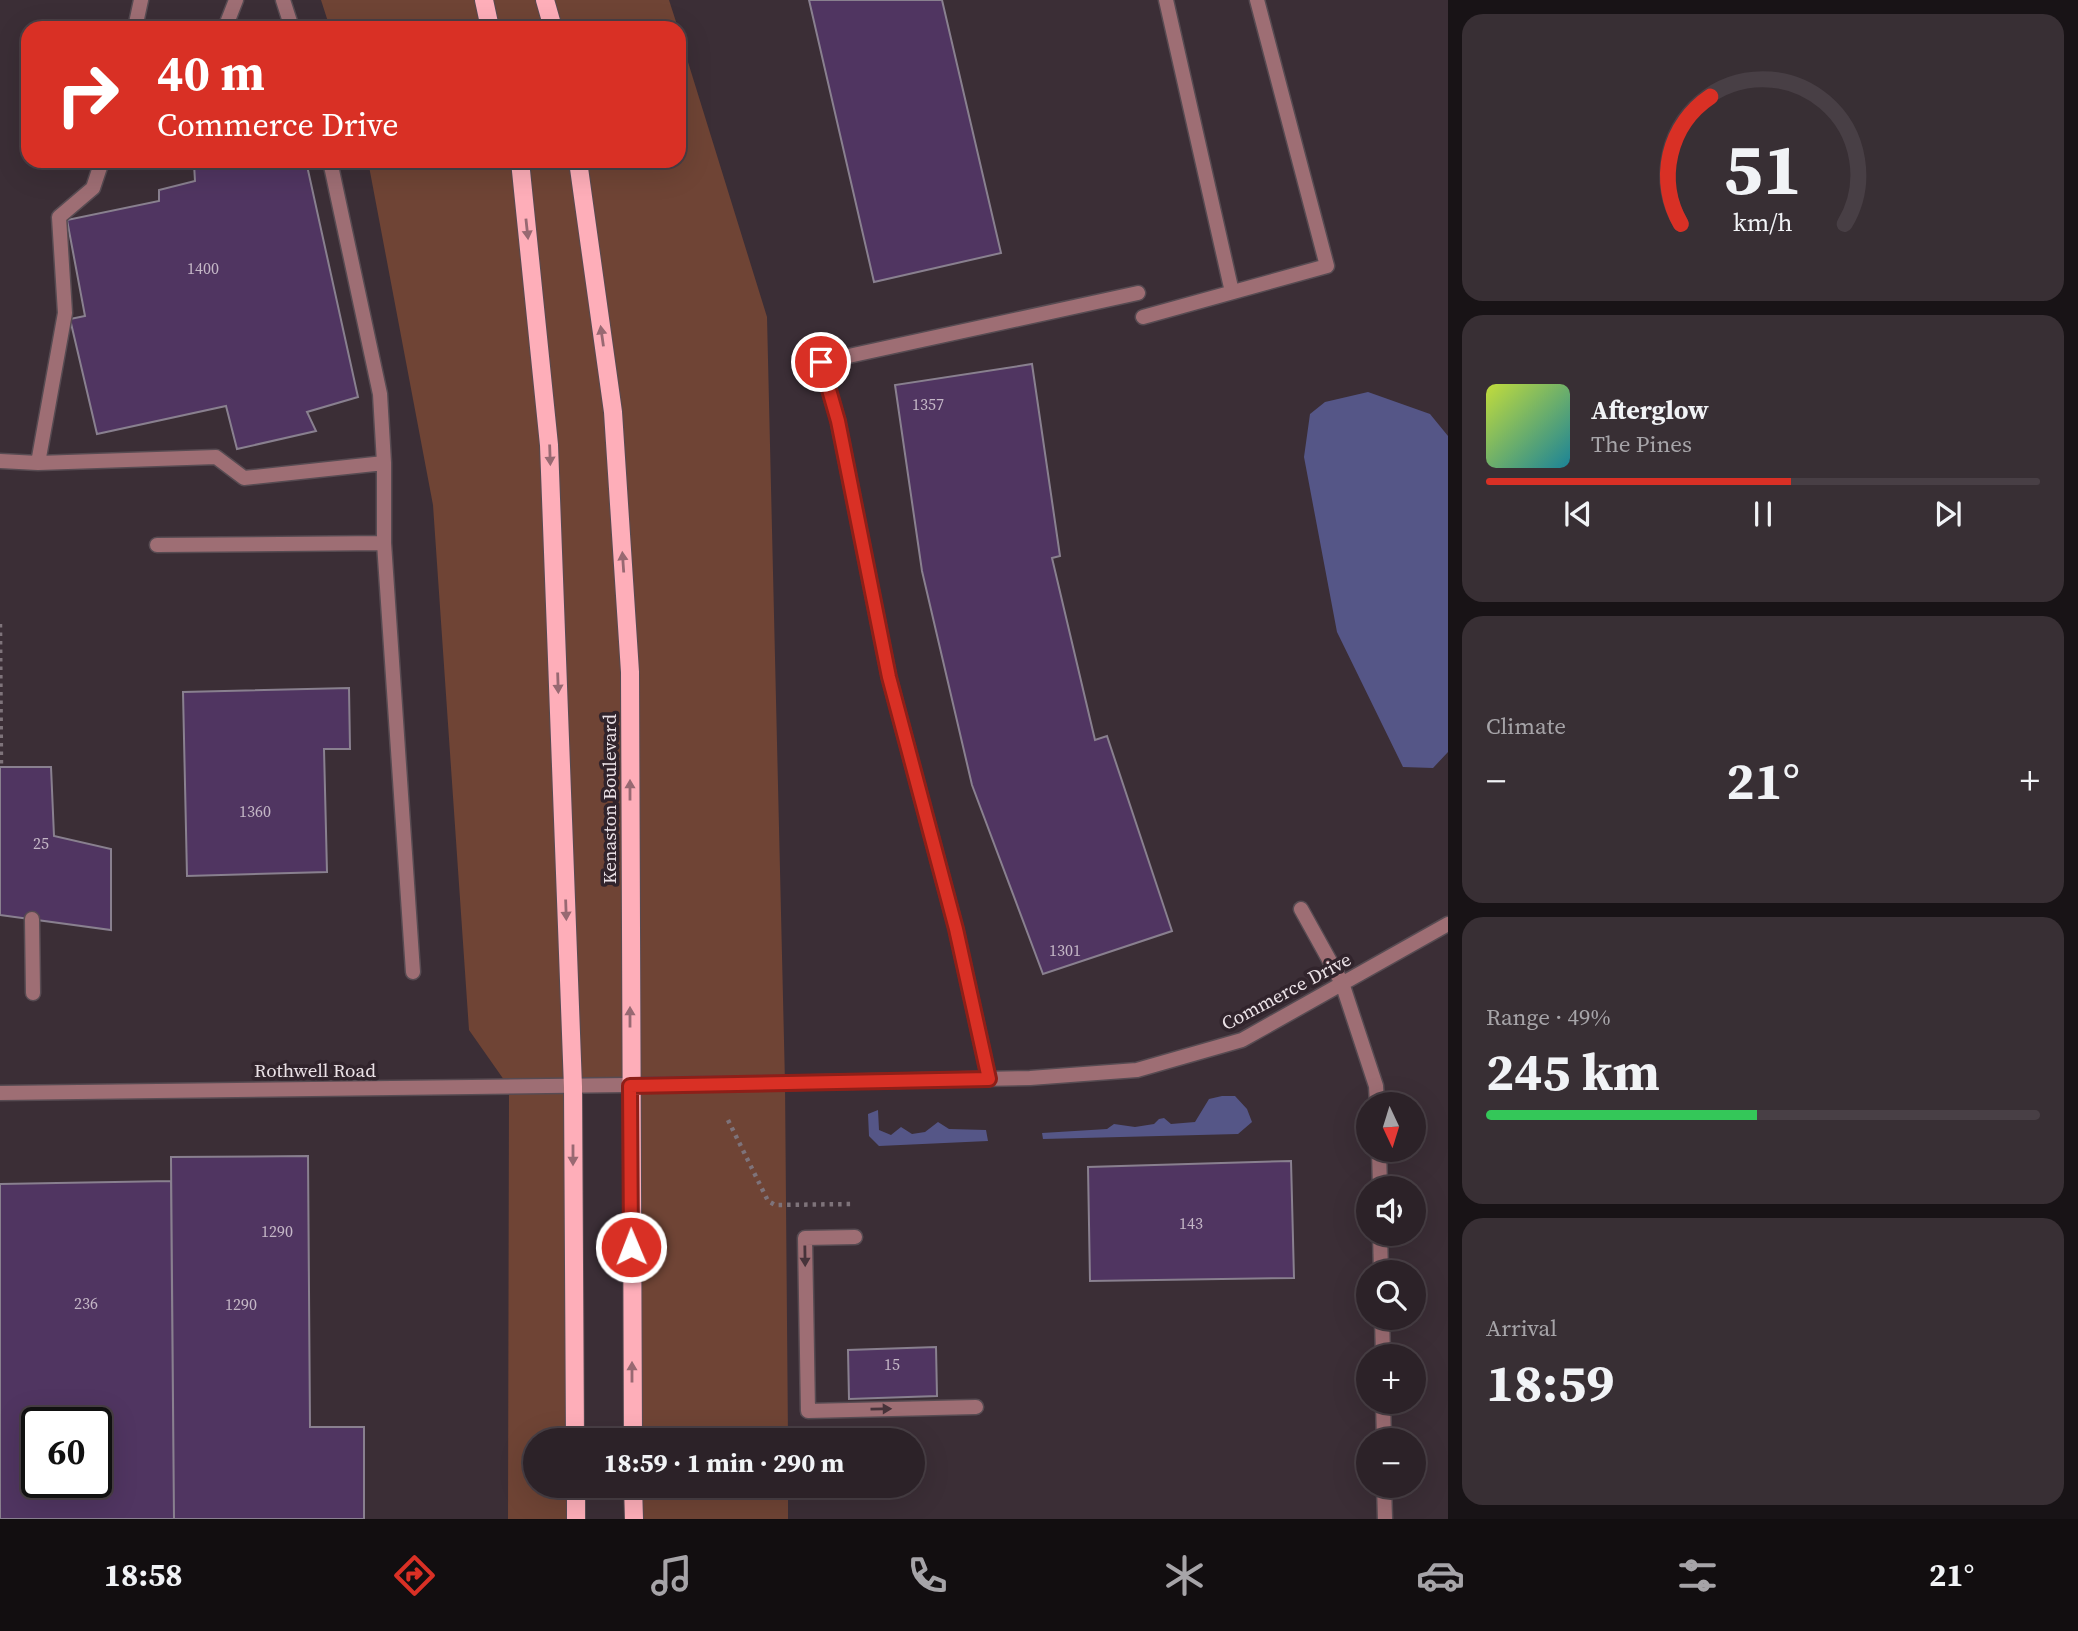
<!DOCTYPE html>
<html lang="en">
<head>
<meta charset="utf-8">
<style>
  body { margin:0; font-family:"Source Serif 4",serif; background:#382f34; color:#f1f3f6; height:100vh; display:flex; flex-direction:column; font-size:26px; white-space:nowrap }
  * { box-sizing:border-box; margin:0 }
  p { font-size:23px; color:#a6a4a8 }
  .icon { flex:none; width:38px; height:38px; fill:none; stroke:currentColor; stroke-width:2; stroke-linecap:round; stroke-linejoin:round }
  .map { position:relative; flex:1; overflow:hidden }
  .drawer { display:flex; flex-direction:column; gap:14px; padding:14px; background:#181316; width:630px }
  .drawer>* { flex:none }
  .banner { position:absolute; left:21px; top:21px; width:665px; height:147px; border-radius:21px; box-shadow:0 7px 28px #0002,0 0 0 2px #483f45; background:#d93025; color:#fff; overflow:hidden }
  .needle { width:46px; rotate:176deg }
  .buttons { position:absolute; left:1356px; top:1092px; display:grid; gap:14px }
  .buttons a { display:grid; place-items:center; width:70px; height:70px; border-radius:50%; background:#2c2228; box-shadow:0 7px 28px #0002,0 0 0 2px #483f45; font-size:35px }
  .speed { position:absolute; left:21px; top:1407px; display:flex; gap:14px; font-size:35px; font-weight:700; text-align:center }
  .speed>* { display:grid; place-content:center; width:91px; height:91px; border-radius:50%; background:#2c2228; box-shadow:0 7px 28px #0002,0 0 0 2px #483f45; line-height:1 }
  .speed .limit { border:4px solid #111; border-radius:10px; background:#fff; color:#111 }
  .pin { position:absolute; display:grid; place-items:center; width:60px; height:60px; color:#fff; margin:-30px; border:4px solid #fff; border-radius:50%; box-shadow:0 2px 7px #0007 }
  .me { position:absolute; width:77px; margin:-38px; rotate:359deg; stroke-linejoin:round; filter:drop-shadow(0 0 5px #0008) }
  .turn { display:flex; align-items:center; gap:24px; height:147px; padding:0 21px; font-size:32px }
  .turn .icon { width:91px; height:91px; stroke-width:2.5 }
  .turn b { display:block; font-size:49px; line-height:60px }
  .big { font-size:52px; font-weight:700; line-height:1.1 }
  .drawer .widget { flex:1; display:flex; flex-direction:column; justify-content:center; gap:10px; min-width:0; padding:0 24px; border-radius:21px; background:#382f34 }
  .drawer .dial { align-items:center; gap:0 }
  .dial svg { height:182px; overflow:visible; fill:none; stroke:#483f45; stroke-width:7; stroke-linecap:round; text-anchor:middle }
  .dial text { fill:#f1f3f6; stroke:none }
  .song { display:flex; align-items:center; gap:21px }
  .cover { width:84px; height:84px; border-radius:10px; background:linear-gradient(135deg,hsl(70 70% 55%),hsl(190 70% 35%)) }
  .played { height:7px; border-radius:4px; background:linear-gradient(90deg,#d93025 55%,#483f45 55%) }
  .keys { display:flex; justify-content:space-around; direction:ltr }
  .heat { display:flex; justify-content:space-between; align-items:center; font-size:38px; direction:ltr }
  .charge { height:10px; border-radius:5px; background:linear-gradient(90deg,#34c759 49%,#483f45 0) }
  .trip { position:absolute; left:523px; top:1428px; width:402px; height:70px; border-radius:35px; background:#2c2228; box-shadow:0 7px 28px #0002,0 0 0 2px #483f45; font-weight:700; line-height:70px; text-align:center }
  .tabs { display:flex; height:112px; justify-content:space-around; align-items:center; background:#120e10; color:#a6a4a8 }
  .tabs .icon { width:49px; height:49px }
  .tabs .selected { color:#d93025 }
  .tabs b { font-size:32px; color:#f1f3f6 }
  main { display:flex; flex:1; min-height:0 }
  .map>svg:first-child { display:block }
  .green { fill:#6f4435 }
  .water { fill:#555687 }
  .building { fill:#503561; stroke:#89808f; stroke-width:2; fill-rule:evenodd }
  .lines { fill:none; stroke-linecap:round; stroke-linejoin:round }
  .lane-casing { stroke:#574b52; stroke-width:17 }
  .street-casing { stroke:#574b52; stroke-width:17 }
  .primary-casing { stroke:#574b52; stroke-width:20 }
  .path { stroke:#7e737a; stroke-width:4.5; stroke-dasharray:3.5 5; stroke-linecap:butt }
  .lane { stroke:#9e6e74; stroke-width:14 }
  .street { stroke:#9e6e74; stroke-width:14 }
  .primary { stroke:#feaeb9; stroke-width:18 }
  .oneway { fill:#986972 }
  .oneway2 { fill:#47333a }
  .route-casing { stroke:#8d1f18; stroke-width:18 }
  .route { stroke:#d93025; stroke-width:12 }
  .labels { text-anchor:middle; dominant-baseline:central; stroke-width:7; stroke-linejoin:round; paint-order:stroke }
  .number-label { font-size:16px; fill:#c4b7c6 }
  .street-label { font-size:19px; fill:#ebe2e7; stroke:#31242c }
</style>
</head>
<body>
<main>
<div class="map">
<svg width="1448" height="1519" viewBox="0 0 1448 1519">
  <rect width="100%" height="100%" fill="#3b2e36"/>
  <!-- green -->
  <path class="green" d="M321,0h348l9,28h-348z
    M679,33l88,284 18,766 3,357h-155l-3,-354 -57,1 1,353h-38v46h38v33h-66l1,-432 -40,-57 -36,-525 -65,-344h311z
    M633,1486h155v33h-154z"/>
  <!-- water -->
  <path class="water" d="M1368,392l62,22 18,22v316l-15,16 -30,-1 -66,-135 -33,-175 6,-43 15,-12z
    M1222,1096h13l12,13 5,13 -14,12 -195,5 -1,-6 65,-4 7,-5 21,3 19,-3 5,-5 5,-1 7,6 24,-2 14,-23z
    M878,1110l1,20 12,5 10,-8 11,7 13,-2 13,-10 11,7 37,1 2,11 -109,5 -10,-10 -1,-22z"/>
  <!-- building -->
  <path class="building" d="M809,0h133l59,253 -127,29z
    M208,161h98l52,236 -51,15 9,19 -79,18 -11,-43 -129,28 -27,-115 15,-3 -18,-96 92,-19v-11l36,-9 -1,-17z
    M1032,364l28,192 -8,2 43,182 12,-4 65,195 -129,43 -71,-189 -50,-214 -27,-186z
    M349,688l1,61h-26l3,123 -140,4 -4,-184z
    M0,767h51l3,69 57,13v81l-111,-15z
    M308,1156l2,271h54v92h-190l-3,-362z
    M1291,1161l3,117 -204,3 -2,-114z
    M171,1181l3,338h-174v-335zM37,1423h59v59h-59z
    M936,1347l1,49 -88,3 -1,-49z"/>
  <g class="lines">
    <defs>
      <path id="lane" d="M283,0l9,28
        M1166,0l66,292
        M135,28l6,-28
        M225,28l11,-28
        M102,161l-9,27 -34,29 6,96 -27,150 178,-6 28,21 140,-15
        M330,161l50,233 4,69v80l29,429
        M1143,317l184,-51 -70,-266
        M817,348l21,73 51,256 67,252 33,150
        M821,362l317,-69
        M0,461l38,2
        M157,545l227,-2
        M1301,909l41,74
        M32,919l1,74
        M855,1237l-50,1 3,173 168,-4"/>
      <path id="street" d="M1342,983l34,103 1,18
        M0,1093l785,-10 245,-5 107,-8 105,-30 206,-116
        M1379,1150l1,38
        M1380,1234l1,38
        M1382,1318l1,38
        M1383,1402l1,38
        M1384,1486l1,33"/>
      <path id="primary" d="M484,0l6,28
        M545,0l8,28
        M520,161l29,284 24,642 2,353
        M578,161l35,251 17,260 3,768
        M576,1486v33
        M633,1486l1,33"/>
    </defs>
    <!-- lane casing -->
    <use href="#lane" class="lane-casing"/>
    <!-- street casing -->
    <use href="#street" class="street-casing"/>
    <!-- primary casing -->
    <use href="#primary" class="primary-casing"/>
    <!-- path -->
    <path class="path" d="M0,624l1,143
      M728,1120l40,81 7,4 78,-1"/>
    <!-- lane -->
    <use href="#lane" class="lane"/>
    <!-- street -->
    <use href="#street" class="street"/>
    <!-- primary -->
    <use href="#primary" class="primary"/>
  </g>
  <!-- one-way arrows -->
  <defs><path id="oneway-solid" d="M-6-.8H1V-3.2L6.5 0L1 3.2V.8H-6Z" transform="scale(1.75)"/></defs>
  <g class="oneway">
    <use href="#oneway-solid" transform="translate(527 229) rotate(84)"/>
    <use href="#oneway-solid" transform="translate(602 336) rotate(-98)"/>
    <use href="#oneway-solid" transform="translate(550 455) rotate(88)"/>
    <use href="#oneway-solid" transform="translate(623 562) rotate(-94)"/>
    <use href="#oneway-solid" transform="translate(558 683) rotate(88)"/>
    <use href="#oneway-solid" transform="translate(630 790) rotate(-90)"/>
    <use href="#oneway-solid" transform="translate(566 910) rotate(88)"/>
    <use href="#oneway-solid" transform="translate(630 1017) rotate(-90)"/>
    <use href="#oneway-solid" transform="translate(573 1155) rotate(90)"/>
    <use href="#oneway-solid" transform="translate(632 1372) rotate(-90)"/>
  </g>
  <g class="oneway2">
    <use href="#oneway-solid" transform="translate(805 1256) rotate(89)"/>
    <use href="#oneway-solid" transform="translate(881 1409) rotate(-1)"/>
  </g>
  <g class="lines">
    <defs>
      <path id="route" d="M631,1247l-1,-161 359,-7 -33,-150 -67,-252 -51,-256 -17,-59"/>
    </defs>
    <!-- route casing -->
    <use href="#route" class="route-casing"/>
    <!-- route -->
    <use href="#route" class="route"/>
  </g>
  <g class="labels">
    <!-- number labels -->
    <g class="number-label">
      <text x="203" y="268">1400</text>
      <text x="928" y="404">1357</text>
      <text x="255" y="811">1360</text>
      <text x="41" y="843">25</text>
      <text x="1065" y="950">1301</text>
      <text x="1191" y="1223">143</text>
      <text x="277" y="1231">1290</text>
      <text x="86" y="1303">236</text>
      <text x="241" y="1304">1290</text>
      <text x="892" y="1364">15</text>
    </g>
    <!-- street labels -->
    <g class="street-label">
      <text transform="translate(609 799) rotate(-90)">Kenaston Boulevard</text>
      <text transform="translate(1286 991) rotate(-28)">Commerce Drive</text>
      <text x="315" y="1070">Rothwell Road</text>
    </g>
  </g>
</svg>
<div class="buttons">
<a><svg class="needle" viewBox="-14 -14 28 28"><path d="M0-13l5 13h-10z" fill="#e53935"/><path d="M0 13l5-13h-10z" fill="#a6a4a8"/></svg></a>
<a><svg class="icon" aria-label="sound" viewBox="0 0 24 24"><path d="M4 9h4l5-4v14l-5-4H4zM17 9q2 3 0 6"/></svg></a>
<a><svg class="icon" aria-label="search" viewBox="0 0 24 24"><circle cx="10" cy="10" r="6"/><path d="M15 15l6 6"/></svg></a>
<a>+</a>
<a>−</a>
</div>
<div class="speed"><div class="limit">60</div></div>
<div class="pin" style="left:821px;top:362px;background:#d93025"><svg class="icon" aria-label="arrive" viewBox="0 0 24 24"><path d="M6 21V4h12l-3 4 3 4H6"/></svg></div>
<svg class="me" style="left:631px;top:1247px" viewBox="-20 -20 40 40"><circle r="17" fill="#d93025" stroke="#fff" stroke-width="3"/><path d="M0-11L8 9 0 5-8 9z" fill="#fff"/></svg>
<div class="trip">18:59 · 1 min · 290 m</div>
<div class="banner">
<div class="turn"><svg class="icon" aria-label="right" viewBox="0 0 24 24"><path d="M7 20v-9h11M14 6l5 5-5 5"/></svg><div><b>40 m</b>Commerce Drive</div></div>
</div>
</div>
<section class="drawer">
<div class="widget dial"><svg viewBox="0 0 100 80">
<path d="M14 69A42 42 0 1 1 86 69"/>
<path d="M14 69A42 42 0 0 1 27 13" stroke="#d93025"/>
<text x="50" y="56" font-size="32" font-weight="700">51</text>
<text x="50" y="72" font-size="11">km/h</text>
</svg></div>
<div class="widget">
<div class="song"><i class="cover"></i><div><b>Afterglow</b><p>The Pines</p></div></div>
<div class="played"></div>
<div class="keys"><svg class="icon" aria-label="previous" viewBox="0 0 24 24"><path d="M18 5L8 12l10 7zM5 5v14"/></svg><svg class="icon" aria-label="pause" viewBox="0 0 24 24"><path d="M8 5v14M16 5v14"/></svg><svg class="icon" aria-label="next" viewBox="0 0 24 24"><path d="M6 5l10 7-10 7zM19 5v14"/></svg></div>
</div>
<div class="widget"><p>Climate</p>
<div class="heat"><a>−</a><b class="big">21°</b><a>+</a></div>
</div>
<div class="widget"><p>Range · 49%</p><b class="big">245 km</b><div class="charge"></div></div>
<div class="widget"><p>Arrival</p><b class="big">18:59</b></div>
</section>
</main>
<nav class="tabs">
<b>18:58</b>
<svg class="icon selected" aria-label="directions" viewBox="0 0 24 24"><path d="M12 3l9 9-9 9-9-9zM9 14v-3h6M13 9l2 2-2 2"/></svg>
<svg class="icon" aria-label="music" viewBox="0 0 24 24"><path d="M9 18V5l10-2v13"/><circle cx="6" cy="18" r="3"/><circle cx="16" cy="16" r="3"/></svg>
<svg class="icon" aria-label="phone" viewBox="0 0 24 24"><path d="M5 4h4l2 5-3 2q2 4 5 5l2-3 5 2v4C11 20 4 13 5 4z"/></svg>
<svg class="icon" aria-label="climate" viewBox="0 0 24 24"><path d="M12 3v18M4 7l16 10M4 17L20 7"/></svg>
<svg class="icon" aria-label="car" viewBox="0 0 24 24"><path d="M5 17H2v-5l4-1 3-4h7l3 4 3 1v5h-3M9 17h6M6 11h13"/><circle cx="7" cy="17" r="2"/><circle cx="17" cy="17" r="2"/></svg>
<svg class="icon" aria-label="filters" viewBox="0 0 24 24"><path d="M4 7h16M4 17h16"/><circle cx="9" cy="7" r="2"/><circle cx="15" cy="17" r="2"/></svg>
<b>21°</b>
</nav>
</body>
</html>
